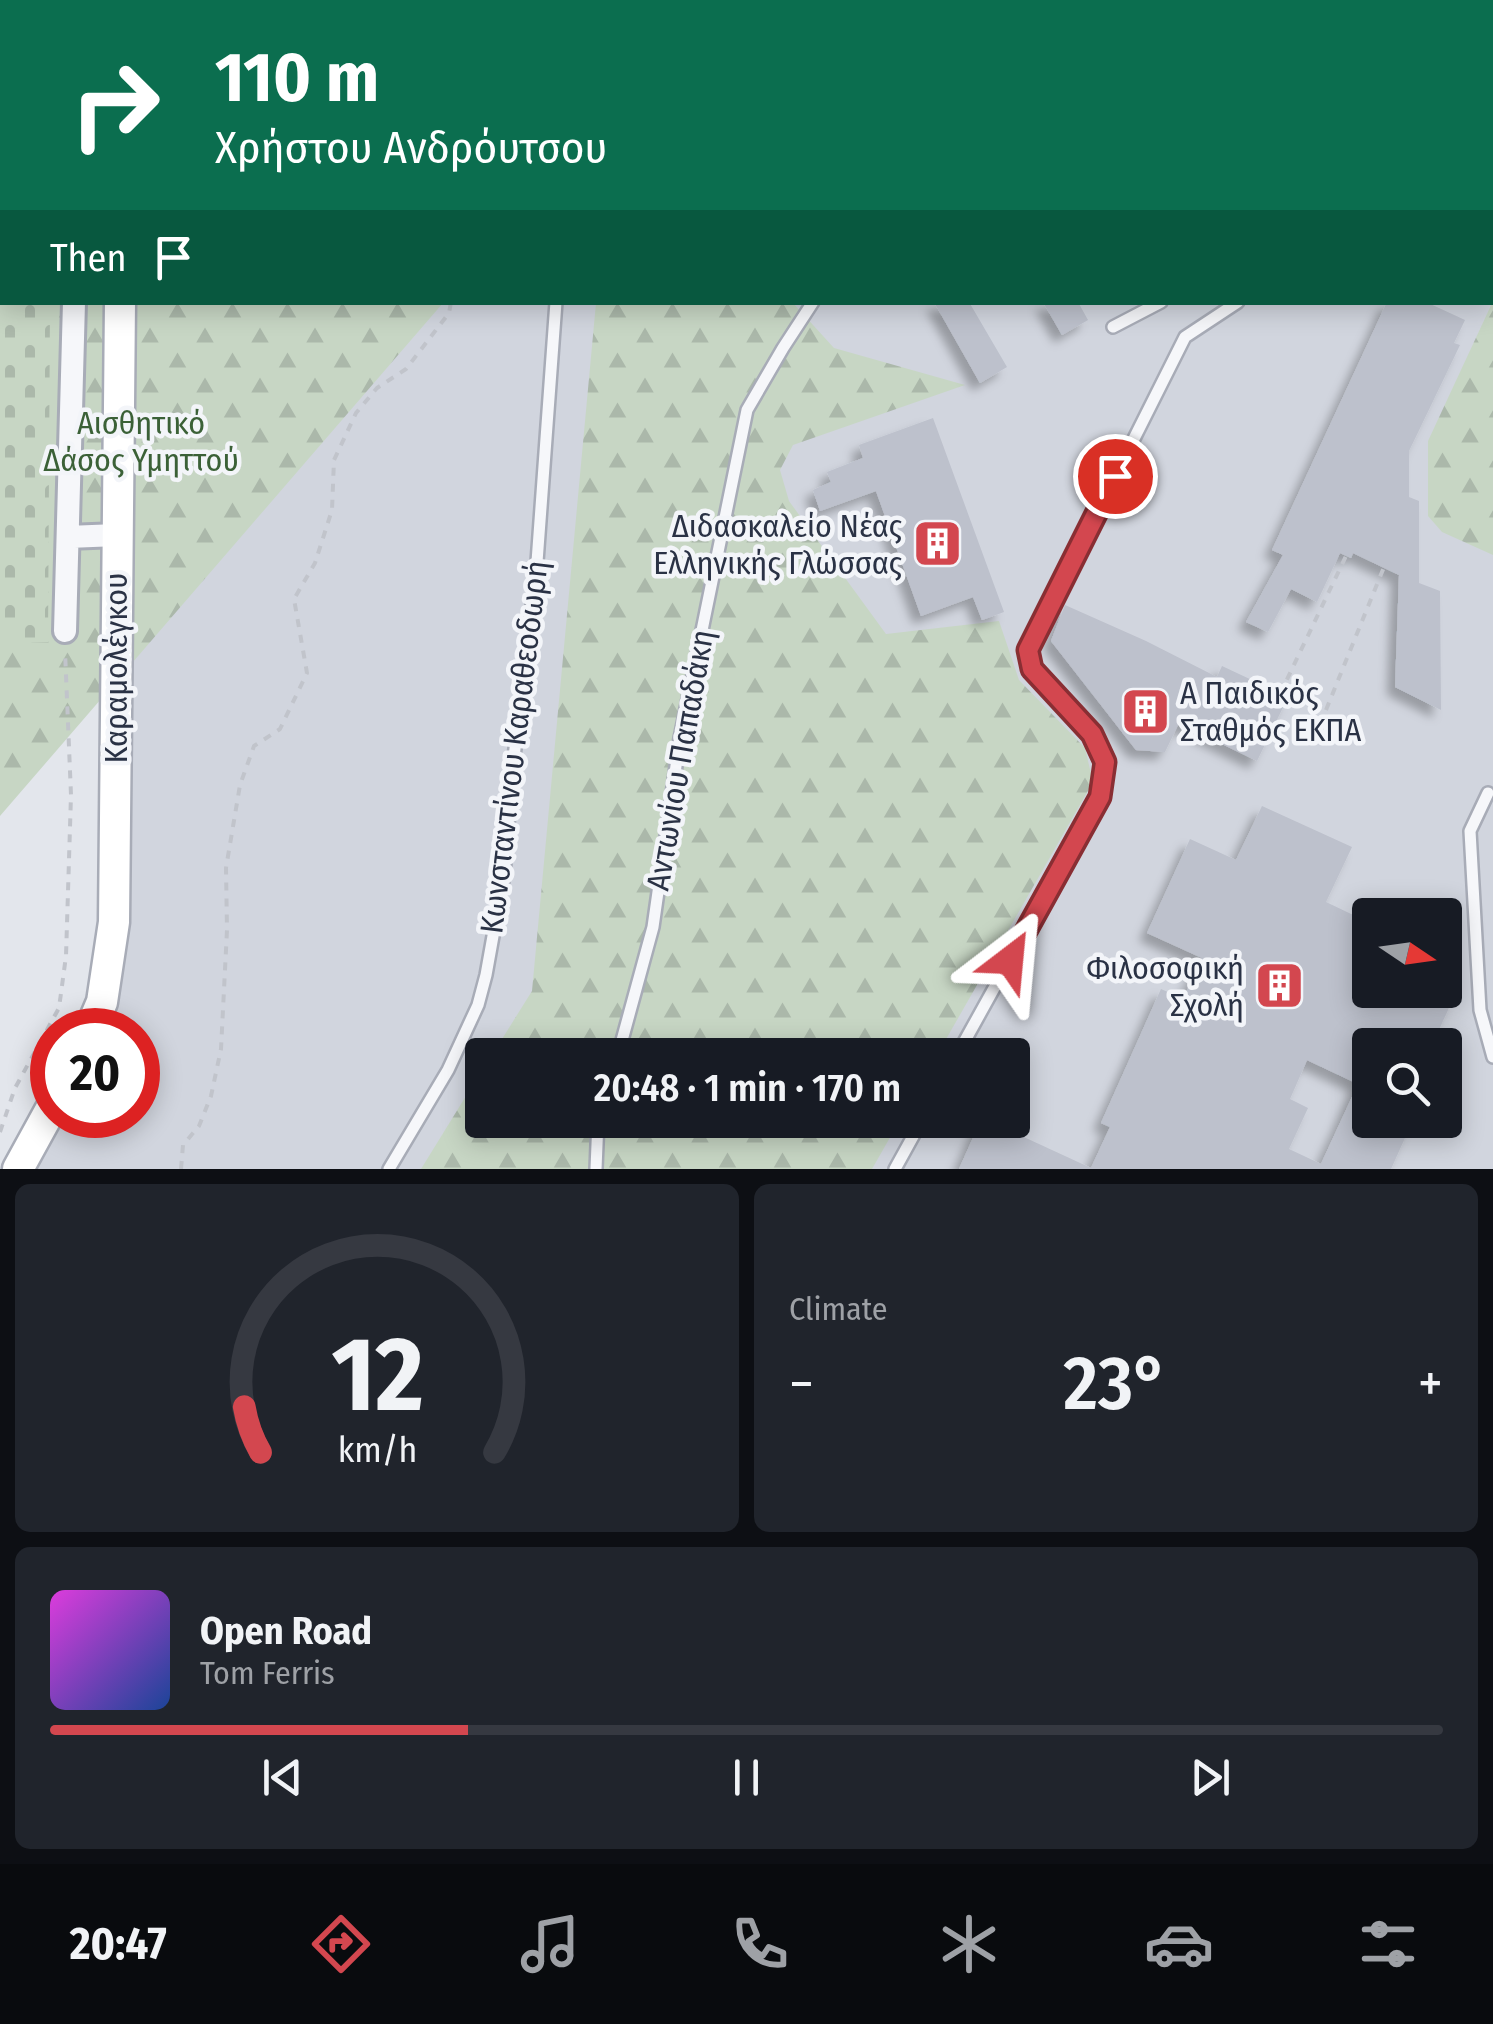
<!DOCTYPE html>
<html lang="en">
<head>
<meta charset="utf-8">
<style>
  body { margin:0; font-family:"Fira Sans Condensed",sans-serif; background:#20242c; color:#f1f3f6; height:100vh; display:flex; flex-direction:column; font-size:38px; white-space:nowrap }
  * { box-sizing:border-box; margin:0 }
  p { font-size:32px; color:#9ea1a6 }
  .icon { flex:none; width:55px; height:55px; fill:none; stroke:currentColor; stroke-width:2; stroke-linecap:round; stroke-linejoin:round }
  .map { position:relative; height:1169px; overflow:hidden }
  .details { display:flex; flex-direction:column; gap:15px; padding:15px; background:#0d0f14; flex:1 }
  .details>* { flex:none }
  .hud { position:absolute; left:0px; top:0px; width:1495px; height:305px; box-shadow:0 5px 25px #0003; background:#0b6e4f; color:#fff; overflow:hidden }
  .needle { width:65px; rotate:103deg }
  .controls { position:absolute; left:1352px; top:898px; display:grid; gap:20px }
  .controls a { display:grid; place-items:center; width:110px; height:110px; border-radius:10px; background:#171b24; box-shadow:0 5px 25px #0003; font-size:50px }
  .speed { position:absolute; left:30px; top:1008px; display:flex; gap:20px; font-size:50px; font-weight:700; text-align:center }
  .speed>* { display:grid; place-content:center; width:130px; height:130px; border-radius:50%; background:#171b24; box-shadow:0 5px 25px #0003; line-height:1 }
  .speed .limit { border:15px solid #d22; background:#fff; color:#111 }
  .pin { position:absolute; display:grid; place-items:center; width:85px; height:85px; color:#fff; margin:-42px; border:5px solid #fff; border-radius:50%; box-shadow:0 2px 10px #0007 }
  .me { position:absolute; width:110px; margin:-55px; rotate:29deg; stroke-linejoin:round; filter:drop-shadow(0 0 8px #0008) }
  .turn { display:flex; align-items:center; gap:35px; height:210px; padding:0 50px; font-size:45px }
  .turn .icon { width:130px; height:130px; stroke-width:2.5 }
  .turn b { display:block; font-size:70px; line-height:85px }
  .then { display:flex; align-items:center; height:95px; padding:0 50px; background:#0003; gap:20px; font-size:38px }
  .big { font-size:75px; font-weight:600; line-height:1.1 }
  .details .widget { flex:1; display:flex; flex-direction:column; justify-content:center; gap:15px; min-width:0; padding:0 35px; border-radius:15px; background:#20242c }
  .details .dial { align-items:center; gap:0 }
  .dial svg { height:260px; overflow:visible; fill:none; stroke:#363941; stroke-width:7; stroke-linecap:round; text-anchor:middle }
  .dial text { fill:#f1f3f6; stroke:none }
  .song { display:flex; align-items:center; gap:30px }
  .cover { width:120px; height:120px; border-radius:15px; background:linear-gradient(135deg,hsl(300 70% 55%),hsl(220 70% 35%)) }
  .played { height:10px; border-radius:5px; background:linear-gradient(90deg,#d3474f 30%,#363941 30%) }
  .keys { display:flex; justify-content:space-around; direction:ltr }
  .heat { display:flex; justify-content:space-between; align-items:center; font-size:55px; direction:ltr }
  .details .tiles { flex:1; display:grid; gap:15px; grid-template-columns:1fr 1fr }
  .widget:last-child { grid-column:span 2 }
  .trip { position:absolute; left:465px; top:1038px; width:565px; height:100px; border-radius:10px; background:#171b24; box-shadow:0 5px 25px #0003; font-weight:600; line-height:100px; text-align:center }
  .tab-bar { display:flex; height:160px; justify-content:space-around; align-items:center; background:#090b0e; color:#9ea1a6 }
  .tab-bar .icon { width:70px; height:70px }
  .tab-bar .active { color:#d3474f }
  .tab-bar b { font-size:45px; color:#f1f3f6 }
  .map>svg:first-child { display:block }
  .built { fill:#d1d5de; fill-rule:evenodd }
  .forest { fill:url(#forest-firs) }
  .cemetery { fill:url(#cemetery-stones) }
  .building { fill:#bdc1cc; fill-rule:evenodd; filter:url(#shadow) }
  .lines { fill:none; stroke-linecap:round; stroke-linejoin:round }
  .lane-casing { stroke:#a8acb7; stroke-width:16 }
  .street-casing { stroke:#a8acb7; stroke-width:28 }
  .secondary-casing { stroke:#a8acb7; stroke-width:35 }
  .path { stroke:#c1c4cb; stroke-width:4; stroke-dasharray:8 8; stroke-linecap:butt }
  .lane { stroke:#f6f7fa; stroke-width:11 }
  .street { stroke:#f6f7fa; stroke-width:22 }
  .secondary { stroke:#fff; stroke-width:30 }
  .route-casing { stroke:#892e33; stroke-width:25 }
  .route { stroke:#d3474f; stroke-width:18 }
  .labels { text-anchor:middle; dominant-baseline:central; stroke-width:9; stroke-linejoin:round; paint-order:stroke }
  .park-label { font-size:32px; fill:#3b6137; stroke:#f3f5f9 }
  .poi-label { font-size:32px; fill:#2a3245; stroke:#f3f5f9; text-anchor:end }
  .street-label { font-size:32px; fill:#2a3245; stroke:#f3f5f9 }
</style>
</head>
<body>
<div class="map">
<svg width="1493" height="1169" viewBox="0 0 1493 1169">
  <defs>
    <pattern id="forest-firs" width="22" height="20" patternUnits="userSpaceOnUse" patternTransform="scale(2.5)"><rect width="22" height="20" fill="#c7d6c4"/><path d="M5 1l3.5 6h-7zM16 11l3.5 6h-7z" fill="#abb8aa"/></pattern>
    <pattern id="cemetery-stones" width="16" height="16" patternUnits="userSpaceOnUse" patternTransform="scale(2.5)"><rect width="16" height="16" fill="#c7d6c4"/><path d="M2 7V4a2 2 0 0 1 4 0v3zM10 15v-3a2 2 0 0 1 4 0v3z" fill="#abb8aa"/></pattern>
    <filter id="shadow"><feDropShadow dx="-8" dy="8" stdDeviation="5" flood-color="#0004"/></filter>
  </defs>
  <rect width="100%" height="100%" fill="#e3e6ec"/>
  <!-- built -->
  <path class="built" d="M139,0h1354v1169h-1467l27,-54h85v-85h-41l40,-727 1355,-1v-300h-1353zM1370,915h75v75h-75zM1370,1045h75v75h-75zM482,1055h530v65h-530z"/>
  <!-- forest -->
  <path class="forest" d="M0,0h1008l-2,2h-1004v300l441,1 -443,513z
    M1493,301v254l-51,-23 -14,-16v-75z
    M596,303h197l41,45 131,37 -172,60 -13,25 9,31 97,133 113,-13 20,59 66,68 8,34 -156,273h-445l40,-64z
    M482,1070v50h418l-28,49h-451z"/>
  <!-- cemetery -->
  <path class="cemetery" d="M0,0h49v2h-47v300l48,1 -2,339 -48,2z"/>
  <!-- building -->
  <path class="building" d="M934,302h35l38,65 -27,16z
    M1043,302h35l10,18 -26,15z
    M1387,302h39l39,18 -11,23 6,2 -51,106v46l10,4v82l21,8 1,119 -46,-23 4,-112 -46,-22 -2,5 -11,-5 -23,49 -26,-13 -23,43 -22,-10 37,-67 -11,-5z
    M933,418l71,194 -22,8 -9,-23 -52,19 -45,-125 -56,20 -7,-21 18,-8 -4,-10 36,-14 -4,-13z
    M1065,605l81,36 71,36 5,-11 66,31 -31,64 -78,-38 -14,29 -29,-2 -85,-109z
    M1262,806l90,41 -26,55 44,21 -8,20 8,4v43h75l-2,5 10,4 -21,46h-62v75h43l-22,49h-432l22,-49h6l104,48 19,-41 -9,-4 60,-134 22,10 19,-41 -55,-25 43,-94 46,21zM1307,1060l51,24 -37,80 -32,-15 19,-41 -18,-9z"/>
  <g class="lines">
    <defs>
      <path id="lane" d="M588,2v-2
        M1038,2l2,-2
        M1492,126h1
        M1113,327l48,-25
        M1488,793l-18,38 10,179 13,47
        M618,1055l35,-128 27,-189 67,-328 36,-62 30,-46
        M957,1055l143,-258 5,-35 -13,-28 -59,-65 -5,-19 157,-313 53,-35
        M389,1169l59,-99 30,-65 8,-30 18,-100 8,-101 25,-212 19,-260
        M596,1169l2,-49
        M895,1169l27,-49"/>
      <path id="street" d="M73,2v-2
        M1492,44l1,-2
        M68,537l49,-2
        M65,631l9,-329"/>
      <path id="secondary" d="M109,0v2
        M90,1030l12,-28 12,-80 6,-620
        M18,1169l34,-62"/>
    </defs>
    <!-- lane casing -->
    <use href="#lane" class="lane-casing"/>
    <!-- street casing -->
    <use href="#street" class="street-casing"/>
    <!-- secondary casing -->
    <use href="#secondary" class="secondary-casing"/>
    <!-- path -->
    <path class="path" d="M370,0l1,2
      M542,0v2
      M442,2l7,-2
      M463,2l1,-2
      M1280,694l66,-138
      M1326,710l58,-143
      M0,1132l15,-44 44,-80 7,-52 5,-161 -6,-144
      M181,1169l2,-24 16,-19 12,-30 10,-47 6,-119 -1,-62 14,-83 14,-39 26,-17 27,-56 -13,-74 21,-36 17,-53 2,-50 22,-47 21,-25 29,-19 43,-56 2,-11"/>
    <!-- lane -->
    <use href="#lane" class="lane"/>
    <!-- street -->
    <use href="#street" class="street"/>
    <!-- secondary -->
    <use href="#secondary" class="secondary"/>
  </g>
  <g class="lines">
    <defs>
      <path id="route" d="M1010,960l90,-163 5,-35 -13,-28 -60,-65 -4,-19 87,-174"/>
    </defs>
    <!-- route casing -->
    <use href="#route" class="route-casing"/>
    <!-- route -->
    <use href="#route" class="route"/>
  </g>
  <!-- icons -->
  <defs>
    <symbol id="building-square" viewBox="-11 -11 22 22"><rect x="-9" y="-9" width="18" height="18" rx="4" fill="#d3474f" stroke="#f3f5f9"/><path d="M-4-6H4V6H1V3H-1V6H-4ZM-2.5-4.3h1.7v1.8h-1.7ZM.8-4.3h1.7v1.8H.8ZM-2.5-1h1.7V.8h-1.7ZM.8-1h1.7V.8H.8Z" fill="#fff"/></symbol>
  </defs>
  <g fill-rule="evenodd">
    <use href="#building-square" x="910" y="516" width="55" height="55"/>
    <use href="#building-square" x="1118" y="684" width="55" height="55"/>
    <use href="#building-square" x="1252" y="958" width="55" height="55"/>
  </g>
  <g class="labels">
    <!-- park labels -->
    <g class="park-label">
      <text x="141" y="423">Αισθητικό<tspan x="141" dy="37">Δάσος Υμηττού</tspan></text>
    </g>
    <!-- poi labels -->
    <g class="poi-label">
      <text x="902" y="526">Διδασκαλείο Νέας<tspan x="902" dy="37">Ελληνικής Γλώσσας</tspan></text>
      <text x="1180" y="693" text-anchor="start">Α Παιδικός<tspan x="1180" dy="37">Σταθμός ΕΚΠΑ</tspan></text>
      <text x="1244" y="968">Φιλοσοφική<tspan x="1244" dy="37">Σχολή</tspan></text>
    </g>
    <!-- street labels -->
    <g class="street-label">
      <text transform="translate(116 668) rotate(-90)">Καραμολέγκου</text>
      <text transform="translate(514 747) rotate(-83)">Κωνσταντίνου Καραθεοδωρή</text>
      <text transform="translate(680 760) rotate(-80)">Αντωνίου Παπαδάκη</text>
    </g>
  </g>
</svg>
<div class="controls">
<a><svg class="needle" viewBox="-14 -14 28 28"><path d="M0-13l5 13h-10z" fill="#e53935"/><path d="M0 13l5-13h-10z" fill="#9ea1a6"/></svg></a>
<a><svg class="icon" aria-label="search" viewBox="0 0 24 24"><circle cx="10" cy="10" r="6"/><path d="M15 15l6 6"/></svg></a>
</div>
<div class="speed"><div class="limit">20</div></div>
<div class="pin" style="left:1115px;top:476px;background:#d93025"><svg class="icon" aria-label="arrive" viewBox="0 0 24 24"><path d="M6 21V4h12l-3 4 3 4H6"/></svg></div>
<svg class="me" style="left:1010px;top:960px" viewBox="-20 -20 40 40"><path d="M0-17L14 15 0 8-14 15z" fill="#d3474f" stroke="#fff" stroke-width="4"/></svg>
<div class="trip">20:48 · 1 min · 170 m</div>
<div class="hud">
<div class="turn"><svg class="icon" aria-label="right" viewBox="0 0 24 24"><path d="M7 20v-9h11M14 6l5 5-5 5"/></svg><div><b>110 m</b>Χρήστου Ανδρόυτσου</div></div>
<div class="then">Then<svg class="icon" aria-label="arrive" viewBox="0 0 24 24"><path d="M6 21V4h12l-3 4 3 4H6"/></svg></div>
</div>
</div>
<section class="details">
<div class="tiles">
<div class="widget dial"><svg viewBox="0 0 100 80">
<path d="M14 69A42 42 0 1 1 86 69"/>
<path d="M14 69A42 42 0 0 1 9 55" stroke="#d3474f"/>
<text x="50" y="56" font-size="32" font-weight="700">12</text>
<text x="50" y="72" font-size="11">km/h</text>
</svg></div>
<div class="widget"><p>Climate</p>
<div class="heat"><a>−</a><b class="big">23°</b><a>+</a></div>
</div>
<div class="widget">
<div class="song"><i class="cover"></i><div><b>Open Road</b><p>Tom Ferris</p></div></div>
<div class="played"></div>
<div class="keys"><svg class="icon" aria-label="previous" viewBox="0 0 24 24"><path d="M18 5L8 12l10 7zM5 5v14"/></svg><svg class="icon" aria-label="pause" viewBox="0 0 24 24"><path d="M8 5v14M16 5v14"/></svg><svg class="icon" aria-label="next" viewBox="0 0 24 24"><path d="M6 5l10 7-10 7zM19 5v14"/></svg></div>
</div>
</div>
</section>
<nav class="tab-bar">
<b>20:47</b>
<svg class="icon active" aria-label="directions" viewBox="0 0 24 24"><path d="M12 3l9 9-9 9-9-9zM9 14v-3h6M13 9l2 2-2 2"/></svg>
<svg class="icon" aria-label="music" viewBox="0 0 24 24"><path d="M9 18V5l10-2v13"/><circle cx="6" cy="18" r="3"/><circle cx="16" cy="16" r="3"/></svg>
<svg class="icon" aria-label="phone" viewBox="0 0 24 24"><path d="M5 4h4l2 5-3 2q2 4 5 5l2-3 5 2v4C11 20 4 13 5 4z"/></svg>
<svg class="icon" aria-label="climate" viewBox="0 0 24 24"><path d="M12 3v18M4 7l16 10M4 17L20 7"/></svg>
<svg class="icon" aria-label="car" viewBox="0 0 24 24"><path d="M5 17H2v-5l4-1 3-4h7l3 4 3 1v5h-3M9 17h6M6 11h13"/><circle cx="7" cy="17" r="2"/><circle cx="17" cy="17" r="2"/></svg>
<svg class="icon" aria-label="filters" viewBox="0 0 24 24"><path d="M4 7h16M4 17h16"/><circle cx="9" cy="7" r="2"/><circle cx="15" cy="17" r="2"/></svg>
</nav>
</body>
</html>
